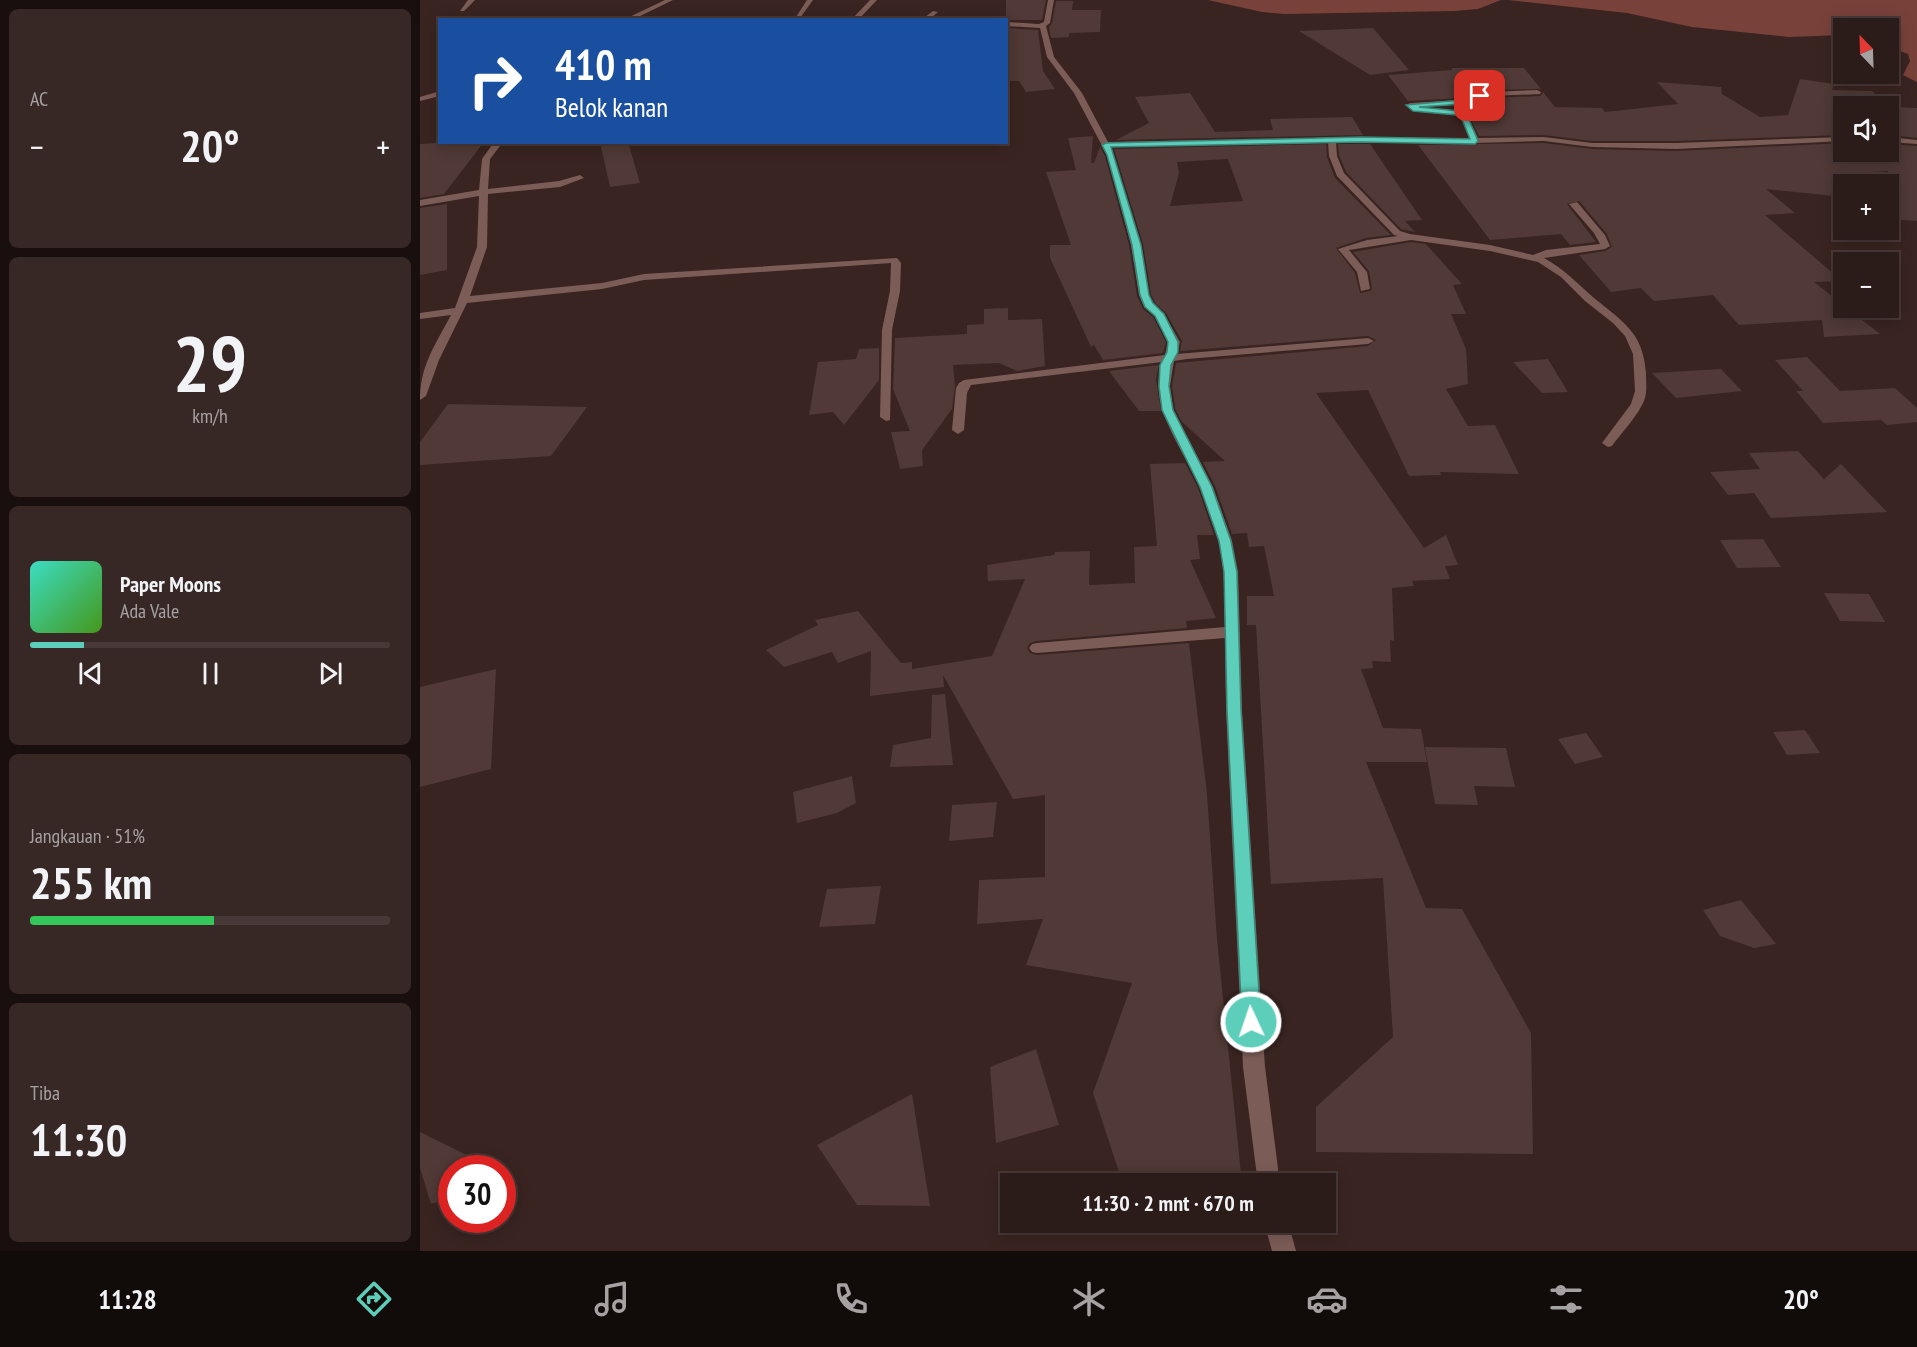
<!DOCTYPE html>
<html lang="id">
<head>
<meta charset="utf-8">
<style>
  body { margin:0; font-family:"PT Sans Narrow",sans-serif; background:#372826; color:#f1f3f6; height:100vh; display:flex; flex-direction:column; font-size:22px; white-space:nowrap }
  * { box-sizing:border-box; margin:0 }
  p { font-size:20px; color:#a6a1a2 }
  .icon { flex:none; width:33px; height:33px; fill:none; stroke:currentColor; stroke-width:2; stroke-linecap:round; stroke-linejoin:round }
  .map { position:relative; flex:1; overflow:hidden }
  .panel { display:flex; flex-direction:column; gap:9px; padding:9px; background:#180f0e; width:420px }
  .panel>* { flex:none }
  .top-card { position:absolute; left:18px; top:18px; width:570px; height:126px; border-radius:0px; box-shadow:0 3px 15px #0003,0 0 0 2px #473938; background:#1a4fa0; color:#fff; overflow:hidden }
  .needle { width:39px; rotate:337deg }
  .buttons { position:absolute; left:1413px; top:18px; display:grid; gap:12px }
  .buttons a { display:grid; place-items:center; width:66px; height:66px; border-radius:0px; background:#2b1b19; box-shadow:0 3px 15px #0003,0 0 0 2px #473938; font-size:30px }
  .speed { position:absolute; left:18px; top:1155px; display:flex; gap:12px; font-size:30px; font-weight:700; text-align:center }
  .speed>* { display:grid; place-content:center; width:78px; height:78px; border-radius:50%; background:#2b1b19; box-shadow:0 3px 15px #0003,0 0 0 2px #473938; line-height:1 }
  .speed .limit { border:9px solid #d22; background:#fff; color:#111 }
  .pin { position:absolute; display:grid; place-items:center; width:51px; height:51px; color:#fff; margin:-26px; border-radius:12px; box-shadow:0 3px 9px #0006 }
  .me { position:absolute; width:66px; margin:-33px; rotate:357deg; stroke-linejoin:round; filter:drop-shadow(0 0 4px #0008) }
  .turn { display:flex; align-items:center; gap:21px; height:126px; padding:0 18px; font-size:27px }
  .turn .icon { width:78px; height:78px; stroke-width:2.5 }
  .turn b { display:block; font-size:42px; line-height:51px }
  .big { font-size:45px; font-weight:700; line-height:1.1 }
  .panel .card { flex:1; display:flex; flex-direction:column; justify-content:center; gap:9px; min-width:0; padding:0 21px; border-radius:9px; background:#372826 }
  .panel .dial { align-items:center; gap:0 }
  .dial b { font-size:78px; line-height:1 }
  .song { display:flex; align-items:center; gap:18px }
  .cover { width:72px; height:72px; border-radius:9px; background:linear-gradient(135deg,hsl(170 70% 55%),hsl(100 70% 35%)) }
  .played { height:6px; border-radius:3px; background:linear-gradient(90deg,#5cceba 15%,#473938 15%) }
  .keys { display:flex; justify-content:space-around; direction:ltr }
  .heat { display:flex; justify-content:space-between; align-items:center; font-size:33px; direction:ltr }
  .charge { height:9px; border-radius:4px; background:linear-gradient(90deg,#34c759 51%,#473938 0) }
  .trip { position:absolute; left:580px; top:1173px; width:336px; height:60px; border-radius:0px; background:#2b1b19; box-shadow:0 3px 15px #0003,0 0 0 2px #473938; font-weight:700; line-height:60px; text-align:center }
  .tabs { display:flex; height:96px; justify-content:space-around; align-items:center; background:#110b0a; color:#a6a1a2 }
  .tabs .icon { width:42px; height:42px }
  .tabs .on { color:#5cceba }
  .tabs b { font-size:27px; color:#f1f3f6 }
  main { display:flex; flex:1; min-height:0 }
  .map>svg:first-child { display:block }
  .green { fill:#78423a }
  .building { fill:#503936; fill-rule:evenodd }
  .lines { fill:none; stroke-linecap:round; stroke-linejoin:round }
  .street { fill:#7c5c56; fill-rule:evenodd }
  .route { fill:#5cceba; stroke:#3c8679; stroke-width:1.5 }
</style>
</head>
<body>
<main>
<section class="panel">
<div class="card"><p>AC</p>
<div class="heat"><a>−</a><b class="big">20°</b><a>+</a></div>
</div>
<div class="card dial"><b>29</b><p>km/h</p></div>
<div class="card">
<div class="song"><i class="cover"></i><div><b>Paper Moons</b><p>Ada Vale</p></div></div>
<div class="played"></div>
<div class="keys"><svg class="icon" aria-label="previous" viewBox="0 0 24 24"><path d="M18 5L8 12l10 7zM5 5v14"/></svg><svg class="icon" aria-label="pause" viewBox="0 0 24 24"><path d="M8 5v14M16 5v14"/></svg><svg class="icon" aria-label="next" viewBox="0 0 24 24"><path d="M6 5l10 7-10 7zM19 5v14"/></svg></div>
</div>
<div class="card"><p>Jangkauan · 51%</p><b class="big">255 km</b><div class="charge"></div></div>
<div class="card"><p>Tiba</p><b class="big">11:30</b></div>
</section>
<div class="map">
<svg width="1497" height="1251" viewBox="0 0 1497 1251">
  <rect width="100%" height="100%" fill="#392421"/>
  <!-- green -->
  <path class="green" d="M788,0h293l-23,9 -23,2 -171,3 -22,-2z
    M1088,0h409v82l-14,-7 7,-14 -2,-7 -19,-7 -1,-19h-44l-1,7 -54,2 -97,-10 -65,-14z"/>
  <!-- building -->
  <path class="building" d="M586,0h40l-4,20h-36z
    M636,1h17l-1,9h29l-1,22 -31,1v4l-18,1 -2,-11 3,-4z
    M586,28l32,2 5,41 12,18 -29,3 -7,-11h-13z
    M953,28l36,42 -39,5 -71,-44z
    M1032,68h72l17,21 -52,1 -27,8 -54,3 -20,-26 64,-5z
    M1380,79l34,5 -2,6 40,1 15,15h-43v29l-168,6h-84l-48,-6 -65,1 -15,-30 26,-8 50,-2 3,-4 12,15 47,1 3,4 73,-8 -21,-22 64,5 1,7 38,23 28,-2z
    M770,93l25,39 58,-2 -3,-11 82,-2 11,18 -247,5 33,-17 -14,-26z
    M1468,107l29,1v30l-29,-3z
    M673,136l-2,27h3l6,-16 5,9 24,89 8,51 6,13 10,8 13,25 -3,11 -60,7 -9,-15 -3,2 -41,-89v-13h21l-25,-73 30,-2 -8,-32z
    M32,142h32l-40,52 -24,4v-54z
    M180,142h28l12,41 -30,4z
    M1124,143l48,6 84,2 168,-8v9h44v-8l29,2v75l-29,-2v-48l-44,3v23l-78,-8 29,24 -30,2 77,66 -28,1 66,52 -56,3 -2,-17 -83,5 -26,-30 -59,6 -13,-13 -30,4 -32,-37 26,-4 7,-4 -5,-13 -28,-33 -12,3 29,38 -26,3 -9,-11 -71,6 -72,-95z
    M906,144l1,13 8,21 56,57 -25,3 -30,10 19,25 5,20 10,-2 2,-2 -3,-18 -16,-19 58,-10 15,2 36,40 -9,1 13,29h-15l15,35 2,35 -22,5 22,37 27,-1 24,49 -79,-2 1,3 -32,1 -41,-86 -52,3 108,155 22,-13 12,30 -13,1 5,13 -38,2 2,5 -22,2 2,53 -4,-1 1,22 -19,-1 1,7 -12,1 22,59 38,1 6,33h-61l60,146 36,1 69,124 2,121 -217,-2v-45l77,-70 -10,-159 -112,6 -15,-259h-9v-29h27l-10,-50 -15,1 -2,-14 -15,1 -17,-48 -12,-24 22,-1 -43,-39 -7,-14 -3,-22 4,-23 192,-17 8,-6 -8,-4 -188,15 2,-10 -16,-28 -11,-10 -4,-9 -8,-50 -29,-95zM808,159l15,42 -73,5 9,-33 -2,-11z
    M918,144h32l52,76 -17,1 10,11 -14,-3 -55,-57 -7,-17z
    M27,204v66l-27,5v-67z
    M588,308v12l34,-1 3,47 -28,5 -18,-8 -46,2 2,21 -3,23 -30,41 1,16 -23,3 -9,-37 19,-1 -17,-42 2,-51 72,-4v-9l17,-1v-15z
    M459,348v32l-35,45 -11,-13 -24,3 9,-53 38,-3 3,-10z
    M1387,357l33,34 55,-3 22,20v14l-30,3 -6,-5 -58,3 -27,-32h7l-28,-31z
    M1128,359l20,33 -26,1 -29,-31z
    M739,365l-3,14 5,32h-22l-30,-40z
    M1301,369l21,22 -66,7 -24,-25z
    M28,404l139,3 -36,49 -131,9v-23z
    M1378,451l26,28 17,-15 46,48 -116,6 -17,-25 -26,2 -18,-23 50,-3 -11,-16z
    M765,463l13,25 16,47h-17l3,24 -10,1 26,58 -30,3 1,7 -150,13 -7,2 -3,5 3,5 7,2 152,-12 18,151 10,145 25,245h-119l-30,-91 39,-110 -106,-18 17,-46 -66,5 2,-44 66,-3v-82l-32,4 -70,-124 1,12 -74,9 1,-45 -33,12 -6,-11 -48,15 -18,-17 52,-25 -3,-5 43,-9 43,52 11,-1v7l80,-13 33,-77 -37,2 -1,-16 67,-10 1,-3 35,-1 -1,34 46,-2 -1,-36 23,-1 -7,-82z
    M1343,539l18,28 -44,1 -17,-28z
    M1404,593l45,1 16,28 -45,-1z
    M76,669l-5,100 -71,18v-100z
    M525,694l8,71 -63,2 3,-22 38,-7 1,-43z
    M1385,730l15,23 -33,2 -14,-23z
    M1166,733l17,24 -28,7 -17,-25z
    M1005,747l81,1 9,39 -41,-1 4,19 -43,-1z
    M432,776l4,27 -19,10 -40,10 -4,-31z
    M577,802l-4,35 -44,4 3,-36z
    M461,886l-6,38 -56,3 8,-38z
    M1321,900l35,44 -22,4 -34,-12 -17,-26z
    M616,1049l23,76 -63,18 -6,-76z
    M492,1094l18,112 -73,-1 -40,-60z
    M0,1132l73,36h-41v29l-21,7 -11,-36z
    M716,1222h54l-50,13z"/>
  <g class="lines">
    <!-- street -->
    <path class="street" d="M48,0h7l-11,11h-4z
      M245,0h8l-41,20h-9z
      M387,0h6l-13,18 2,2h-8z
      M450,0h7l-19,20h-7z
      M628,0h6l-4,23 -4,3 8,31 28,36 26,49 253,-5 109,1 -9,-21 -4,-2 -37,-3 -14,-7 4,-2 52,-3 27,-8 48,-2 4,2 -1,2 -50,2 -27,8 -43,3 42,4 6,5 10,22 66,-1 48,6h84l168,-6v4l-168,8 -84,-2 -48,-6 -69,2 -139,-1 1,14 7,17 56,58 10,3 80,11 43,10 13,-5 54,-6 -6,-11 -25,-29 8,-2 28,33 5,11 -5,3 -61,9c20,11 33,25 50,40 29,24 49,34 52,75 0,11 2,22 -4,32 -7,14 -20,27 -30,41l-4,1 -6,-4 29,-39 4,-13 -2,-37 -8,-18 -12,-13 -28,-22 -24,-24 -23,-15 -48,-11 -79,-11 -62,10 18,22 3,17 -9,2 -4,-19 -19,-23 29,-9 31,-4 -4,-1 -57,-59 -8,-20 -1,-14 -217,5 30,98 8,50 4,9 11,10 16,28 -3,12 191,-16 6,3 -6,3 -181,15 -13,2 -4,25 3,23 40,78 19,54 6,31 4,138 23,357 15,117h-22l-15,-117 -17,-357 -1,-72 -188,15 -5,-1 -3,-4 3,-4 5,-1 188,-16c-1,-29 1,-59 -7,-87 -5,-18 -12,-36 -18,-53 -17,-39 -53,-80 -38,-125l-191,23 -4,8 -3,37 -6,4 -6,-4 4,-42 3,-5 5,-3 201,-25 3,-13 -13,-26 -11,-9 -5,-12 -8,-50 -24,-90 -33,-62 -27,-36 -7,-29 -34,-2v-4l33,2 5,-2z
      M513,11l5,1 -9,8h-8z
      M20,91v5l-20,5v-4z
      M1468,137l29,3v4l-29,-2z
      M74,142h9l-13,17 -2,30 71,-8 21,-6 4,3 -24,9 -72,7 -1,53 -17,49 132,-13 42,-9 253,-16 4,5 -1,28 -8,39 -2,90 -4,1 -6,-4 2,-87 8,-39 1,-28 -247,17 -42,9 -135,14 -28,57 -13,36 -6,4c0,-35 16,-56 31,-85l-31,4v-6l35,-5 22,-61 2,-51 -59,10v-6l59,-10 3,-31z
      M844,1222h24l8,29h-24z"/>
  </g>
  <!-- route -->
  <path class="route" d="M1060,94l3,3 -20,7 -44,3 40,4 8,4 11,26 -3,3 -114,-2 -250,5 30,98 8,50 4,8 11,11 14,28v10l-7,13 -2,21 4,24 39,77 19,54 6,31 4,138 20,312 -3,6 -7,3 -6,-3 -3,-6 -15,-312 -3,-138 -5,-31 -19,-54 -38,-77 -3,-24 1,-21 7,-13 1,-10 -13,-26 -10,-9 -5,-12 -8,-50 -25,-90 -5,-10 4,-2 255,-6 109,2 -9,-22 -4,-2 -44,-4 -7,-6 56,-5z"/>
</svg>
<div class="buttons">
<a><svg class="needle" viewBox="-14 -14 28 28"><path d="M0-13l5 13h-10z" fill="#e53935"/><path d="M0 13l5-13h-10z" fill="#a6a1a2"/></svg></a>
<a><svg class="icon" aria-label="sound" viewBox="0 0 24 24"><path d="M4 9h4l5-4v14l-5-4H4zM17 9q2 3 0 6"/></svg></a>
<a>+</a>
<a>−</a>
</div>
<div class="speed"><div class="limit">30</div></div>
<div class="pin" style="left:1060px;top:96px;background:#d93025"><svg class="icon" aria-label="arrive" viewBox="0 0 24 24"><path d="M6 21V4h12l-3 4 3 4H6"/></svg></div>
<svg class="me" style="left:831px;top:1022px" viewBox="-20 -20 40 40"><circle r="17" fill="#5cceba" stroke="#fff" stroke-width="3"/><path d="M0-11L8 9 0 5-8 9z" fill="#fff"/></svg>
<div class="trip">11:30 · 2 mnt · 670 m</div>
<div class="top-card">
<div class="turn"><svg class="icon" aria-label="right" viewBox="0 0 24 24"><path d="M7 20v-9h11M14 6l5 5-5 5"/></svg><div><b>410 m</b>Belok kanan</div></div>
</div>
</div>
</main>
<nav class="tabs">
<b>11:28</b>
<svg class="icon on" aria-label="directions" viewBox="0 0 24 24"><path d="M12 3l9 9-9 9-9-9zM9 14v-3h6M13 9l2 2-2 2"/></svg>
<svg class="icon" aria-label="music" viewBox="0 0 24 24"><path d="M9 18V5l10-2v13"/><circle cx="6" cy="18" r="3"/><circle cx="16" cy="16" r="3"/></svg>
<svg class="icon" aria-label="phone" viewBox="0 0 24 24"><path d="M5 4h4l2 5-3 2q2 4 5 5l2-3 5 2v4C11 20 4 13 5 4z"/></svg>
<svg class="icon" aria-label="climate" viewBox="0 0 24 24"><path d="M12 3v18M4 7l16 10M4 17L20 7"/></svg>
<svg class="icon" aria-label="car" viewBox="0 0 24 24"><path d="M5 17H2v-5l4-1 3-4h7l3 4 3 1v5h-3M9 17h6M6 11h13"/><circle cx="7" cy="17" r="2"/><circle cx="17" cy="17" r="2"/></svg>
<svg class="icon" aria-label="filters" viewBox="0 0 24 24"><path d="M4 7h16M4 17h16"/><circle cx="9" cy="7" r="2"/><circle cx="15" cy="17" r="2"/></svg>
<b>20°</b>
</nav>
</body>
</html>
